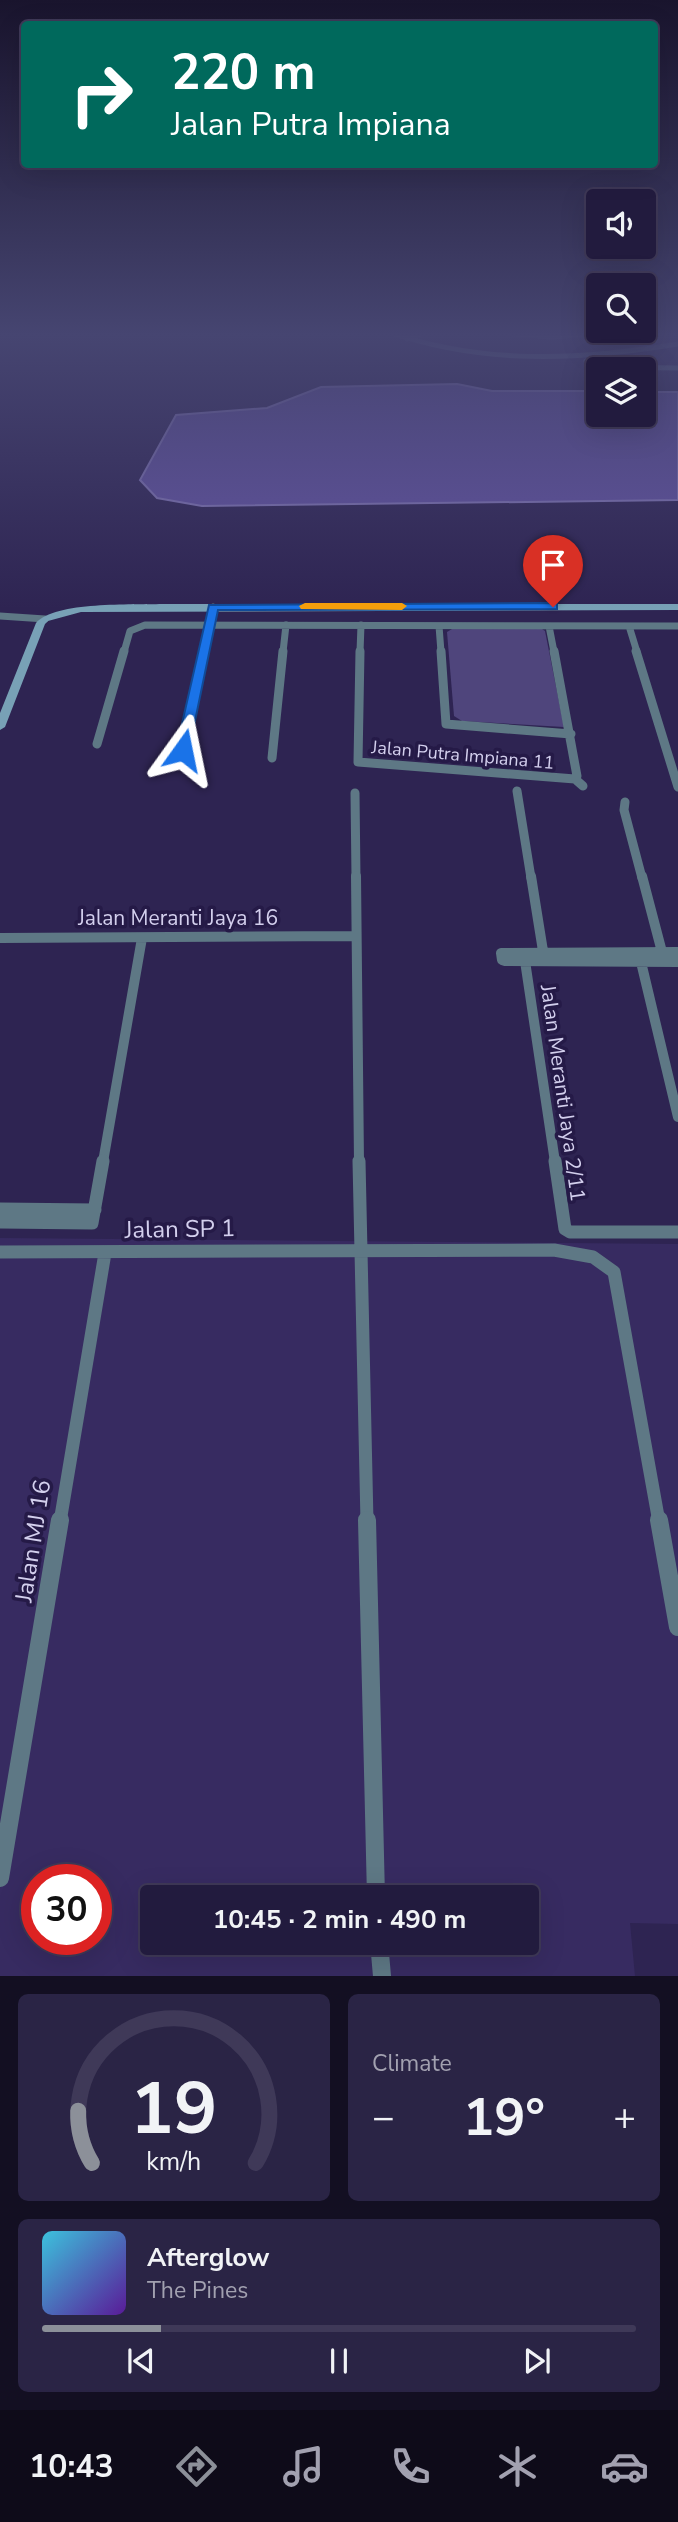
<!DOCTYPE html>
<html lang="en">
<head>
<meta charset="utf-8">
<style>
  body { margin:0; font-family:"Nunito Sans",sans-serif; background:#2a2445; color:#f1f3f6; height:100vh; display:flex; flex-direction:column; font-size:26px; white-space:nowrap }
  * { box-sizing:border-box; margin:0 }
  p { font-size:23px; color:#a2a1b0 }
  .icon { flex:none; width:38px; height:38px; fill:none; stroke:currentColor; stroke-width:2; stroke-linecap:round; stroke-linejoin:round }
  .map { position:relative; height:1976px; overflow:hidden }
  .drawer { display:flex; flex-direction:column; gap:18px; padding:18px; background:#130f22; flex:1 }
  .drawer>* { flex:none }
  .hud { position:absolute; left:21px; top:21px; width:637px; height:147px; border-radius:7px; box-shadow:0 7px 28px #0002,0 0 0 2px #3f3958; background:#00695c; color:#fff; overflow:hidden }
  .controls { position:absolute; left:586px; top:189px; display:grid; gap:14px }
  .controls a { display:grid; place-items:center; width:70px; height:70px; border-radius:7px; background:#221b3e; box-shadow:0 7px 28px #0002,0 0 0 2px #3f3958; font-size:35px }
  .speed { position:absolute; left:21px; top:1864px; display:flex; gap:14px; font-size:35px; font-weight:700; text-align:center }
  .speed>* { display:grid; place-content:center; width:91px; height:91px; border-radius:50%; background:#221b3e; box-shadow:0 7px 28px #0002,0 0 0 2px #3f3958; line-height:1 }
  .speed .limit { border:10px solid #d22; background:#fff; color:#111 }
  .pin { position:absolute; display:grid; place-items:center; width:60px; height:60px; color:#fff; margin:-72px -30px; border-radius:50% 50% 50% 0; rotate:-45deg; box-shadow:0 0 7px #0007 }
  .pin .icon { rotate:45deg }
  .me { position:absolute; width:77px; margin:-38px; rotate:12deg; stroke-linejoin:round; filter:drop-shadow(0 0 5px #0008) }
  .turn { display:flex; align-items:center; gap:24px; height:147px; padding:0 35px; font-size:32px }
  .turn .icon { width:91px; height:91px; stroke-width:2.5 }
  .turn b { display:block; font-size:49px; line-height:60px }
  .big { font-size:52px; font-weight:700; line-height:1.1 }
  .drawer .widget { flex:1; display:flex; flex-direction:column; justify-content:center; gap:10px; min-width:0; padding:0 24px; border-radius:10px; background:#2a2445 }
  .drawer .dial { align-items:center; gap:0 }
  .dial svg { height:182px; overflow:visible; fill:none; stroke:#3f3958; stroke-width:7; stroke-linecap:round; text-anchor:middle }
  .dial text { fill:#f1f3f6; stroke:none }
  .song { display:flex; align-items:center; gap:21px }
  .cover { width:84px; height:84px; border-radius:10px; background:linear-gradient(135deg,hsl(190 70% 55%),hsl(270 70% 35%)) }
  .played { height:7px; border-radius:4px; background:linear-gradient(90deg,#8c9099 20%,#3f3958 20%) }
  .keys { display:flex; justify-content:space-around; direction:ltr }
  .heat { display:flex; justify-content:space-between; align-items:center; font-size:38px; direction:ltr }
  .drawer .tiles { flex:1; display:grid; gap:18px; grid-template-columns:1fr 1fr }
  .widget:last-child { grid-column:span 2 }
  .trip { position:absolute; left:140px; top:1885px; width:399px; height:70px; border-radius:7px; background:#221b3e; box-shadow:0 7px 28px #0002,0 0 0 2px #3f3958; font-weight:700; line-height:70px; text-align:center }
  .tab-bar { display:flex; height:112px; justify-content:space-around; align-items:center; background:#0e0b19; color:#a2a1b0 }
  .tab-bar .icon { width:49px; height:49px }
  .tab-bar .on { color:#8c9099 }
  .tab-bar b { font-size:32px; color:#f1f3f6 }
  .map>svg:first-child { display:block }
  .built { fill:#372b61; fill-rule:evenodd }
  .green { fill:#4f457c }
  .water { fill:#6454a3; stroke:#8579b9; stroke-width:2 }
  .lines { fill:none; stroke-linecap:round; stroke-linejoin:round }
  .street-far5 { stroke:#5e7885; stroke-width:5 }
  .street-far4 { stroke:#5e7885; stroke-width:7 }
  .street-far3 { stroke:#5e7885; stroke-width:9 }
  .street-far2 { stroke:#5e7885; stroke-width:10 }
  .street-far1 { stroke:#5e7885; stroke-width:13 }
  .street { stroke:#5e7885; stroke-width:18 }
  .secondary { fill:#78a1b6; fill-rule:evenodd }
  .route { fill:#1a73e8; stroke:#114b97; stroke-width:2 }
  .slow { fill:#f59e0b }
  .labels { text-anchor:middle; dominant-baseline:central; stroke-width:7; stroke-linejoin:round; paint-order:stroke }
  .far-street-label { font-size:18px; fill:#d3cfed; stroke:#251a47 }
  .street-label { font-size:21px; fill:#d3cfed; stroke:#251a47 }
  .near-street-label { font-size:24px; fill:#d3cfed; stroke:#251a47 }
</style>
</head>
<body>
<div class="map">
<svg width="678" height="1976" viewBox="0 0 678 1976">
  <rect width="100%" height="100%" fill="#2e2452"/>
  <!-- built -->
  <path class="built" d="M0,1238l678,6v680l-48,-1 5,53h-635zM37,1880h59v59h-59zM152,1897h375v45h-375z"/>
  <!-- green -->
  <path class="green" d="M539,627l6,4 19,96 -102,-6 -8,-5 -7,-84 5,-3z"/>
  <!-- water -->
  <path class="water" d="M457,384l35,7h106v24h46v-23h34v108l-476,6 -45,-8 -17,-18 36,-65 91,-7 54,-21z"/>
  <g class="lines">
    <!-- street-far5 -->
    <path class="street-far5" d="M389,332c94,33 192,28 289,12
      M487,332l65,5 60,-5
      M672,332l6,1
      M407,339l20,-7
      M586,361l4,5 6,1 82,1"/>
    <!-- street-far4 -->
    <path class="street-far4" d="M0,616l45,3
      M439,626l2,26
      M549,626l5,26
      M629,626l8,26
      M124,652l6,-21 15,-6 533,1
      M203,652l10,-45
      M283,652l3,-27
      M360,652l1,-27"/>
    <!-- street-far3 -->
    <path class="street-far3" d="M360,651l-2,111 217,17
      M441,651l5,73 125,10
      M554,651l23,125 -2,3 8,7
      M636,651l42,136
      M97,744l27,-93
      M183,750l21,-99
      M272,758l11,-107
      M517,791l14,87
      M355,793l1,85
      M625,802l-1,8 18,68"/>
    <!-- street-far2 -->
    <path class="street-far2" d="M356,876l3,286
      M531,876l12,75
      M642,876l20,76
      M0,938l355,-2
      M678,952l-177,1 1,7 3,1 173,1
      M525,961l30,201
      M641,962l37,155
      M103,1162l39,-224"/>
    <!-- street-far1 -->
    <path class="street-far1" d="M359,1161l8,361
      M555,1161l10,68 5,3h108
      M0,1209l95,1
      M0,1222l92,1 11,-62
      M0,1252l554,-2 39,7 21,15 45,250
      M60,1522l45,-269"/>
    <!-- street -->
    <path class="street" d="M367,1520l9,377
      M659,1520l19,107
      M0,1878l60,-358
      M379,1942l3,34"/>
    <!-- secondary -->
    <path class="secondary" d="M162,604h516v6l-597,2 -33,9 -3,3 -40,103 -5,3v-17l36,-90c19,-22 97,-18 126,-19z"/>
  </g>
  <!-- sky -->
  <linearGradient id="sky" x2="0" y2="1"><stop stop-color="#19142d"/><stop offset="0.55" stop-color="#464571"/><stop offset="1" stop-color="#464571" stop-opacity="0"/></linearGradient>
  <rect width="678" height="609" fill="url(#sky)"/>
  <!-- route -->
  <path class="route" d="M553,603l4,1v5l-339,1 -29,140 -6,4 -7,-4 33,-145z"/>
  <!-- slow -->
  <path class="slow" d="M305,603h97l5,3 -5,4 -101,-1 -2,-3z"/>
  <g class="labels">
    <!-- far-street labels -->
    <g class="far-street-label">
      <text transform="translate(463 755) rotate(5)">Jalan Putra Impiana 11</text>
    </g>
    <!-- street labels -->
    <g class="street-label">
      <text x="178" y="918">Jalan Meranti Jaya 16</text>
      <text transform="translate(563 1093) rotate(82)">Jalan Meranti Jaya 2/11</text>
    </g>
    <!-- near-street labels -->
    <g class="near-street-label">
      <text transform="translate(180 1229) rotate(-1)">Jalan SP 1</text>
      <text transform="translate(33 1541) rotate(-81)">Jalan MJ 16</text>
    </g>
  </g>
</svg>
<div class="controls">
<a><svg class="icon" aria-label="sound" viewBox="0 0 24 24"><path d="M4 9h4l5-4v14l-5-4H4zM17 9q2 3 0 6"/></svg></a>
<a><svg class="icon" aria-label="search" viewBox="0 0 24 24"><circle cx="10" cy="10" r="6"/><path d="M15 15l6 6"/></svg></a>
<a><svg class="icon" aria-label="layers" viewBox="0 0 24 24"><path d="M12 4l9 5-9 5-9-5zM3 14l9 5 9-5"/></svg></a>
</div>
<div class="speed"><div class="limit">30</div></div>
<div class="pin" style="left:553px;top:607px;background:#d93025"><svg class="icon" aria-label="arrive" viewBox="0 0 24 24"><path d="M6 21V4h12l-3 4 3 4H6"/></svg></div>
<svg class="me" style="left:183px;top:750px" viewBox="-20 -20 40 40"><path d="M0-17L14 15 0 8-14 15z" fill="#1a73e8" stroke="#fff" stroke-width="4"/></svg>
<div class="trip">10:45 · 2 min · 490 m</div>
<div class="hud">
<div class="turn"><svg class="icon" aria-label="right" viewBox="0 0 24 24"><path d="M7 20v-9h11M14 6l5 5-5 5"/></svg><div><b>220 m</b>Jalan Putra Impiana</div></div>
</div>
</div>
<section class="drawer">
<div class="tiles">
<div class="widget dial"><svg viewBox="0 0 100 80">
<path d="M14 69A42 42 0 1 1 86 69"/>
<path d="M14 69A42 42 0 0 1 8 46" stroke="#8c9099"/>
<text x="50" y="56" font-size="32" font-weight="700">19</text>
<text x="50" y="72" font-size="11">km/h</text>
</svg></div>
<div class="widget"><p>Climate</p>
<div class="heat"><a>−</a><b class="big">19°</b><a>+</a></div>
</div>
<div class="widget">
<div class="song"><i class="cover"></i><div><b>Afterglow</b><p>The Pines</p></div></div>
<div class="played"></div>
<div class="keys"><svg class="icon" aria-label="previous" viewBox="0 0 24 24"><path d="M18 5L8 12l10 7zM5 5v14"/></svg><svg class="icon" aria-label="pause" viewBox="0 0 24 24"><path d="M8 5v14M16 5v14"/></svg><svg class="icon" aria-label="next" viewBox="0 0 24 24"><path d="M6 5l10 7-10 7zM19 5v14"/></svg></div>
</div>
</div>
</section>
<nav class="tab-bar">
<b>10:43</b>
<svg class="icon on" aria-label="directions" viewBox="0 0 24 24"><path d="M12 3l9 9-9 9-9-9zM9 14v-3h6M13 9l2 2-2 2"/></svg>
<svg class="icon" aria-label="music" viewBox="0 0 24 24"><path d="M9 18V5l10-2v13"/><circle cx="6" cy="18" r="3"/><circle cx="16" cy="16" r="3"/></svg>
<svg class="icon" aria-label="phone" viewBox="0 0 24 24"><path d="M5 4h4l2 5-3 2q2 4 5 5l2-3 5 2v4C11 20 4 13 5 4z"/></svg>
<svg class="icon" aria-label="climate" viewBox="0 0 24 24"><path d="M12 3v18M4 7l16 10M4 17L20 7"/></svg>
<svg class="icon" aria-label="car" viewBox="0 0 24 24"><path d="M5 17H2v-5l4-1 3-4h7l3 4 3 1v5h-3M9 17h6M6 11h13"/><circle cx="7" cy="17" r="2"/><circle cx="17" cy="17" r="2"/></svg>
</nav>
</body>
</html>
